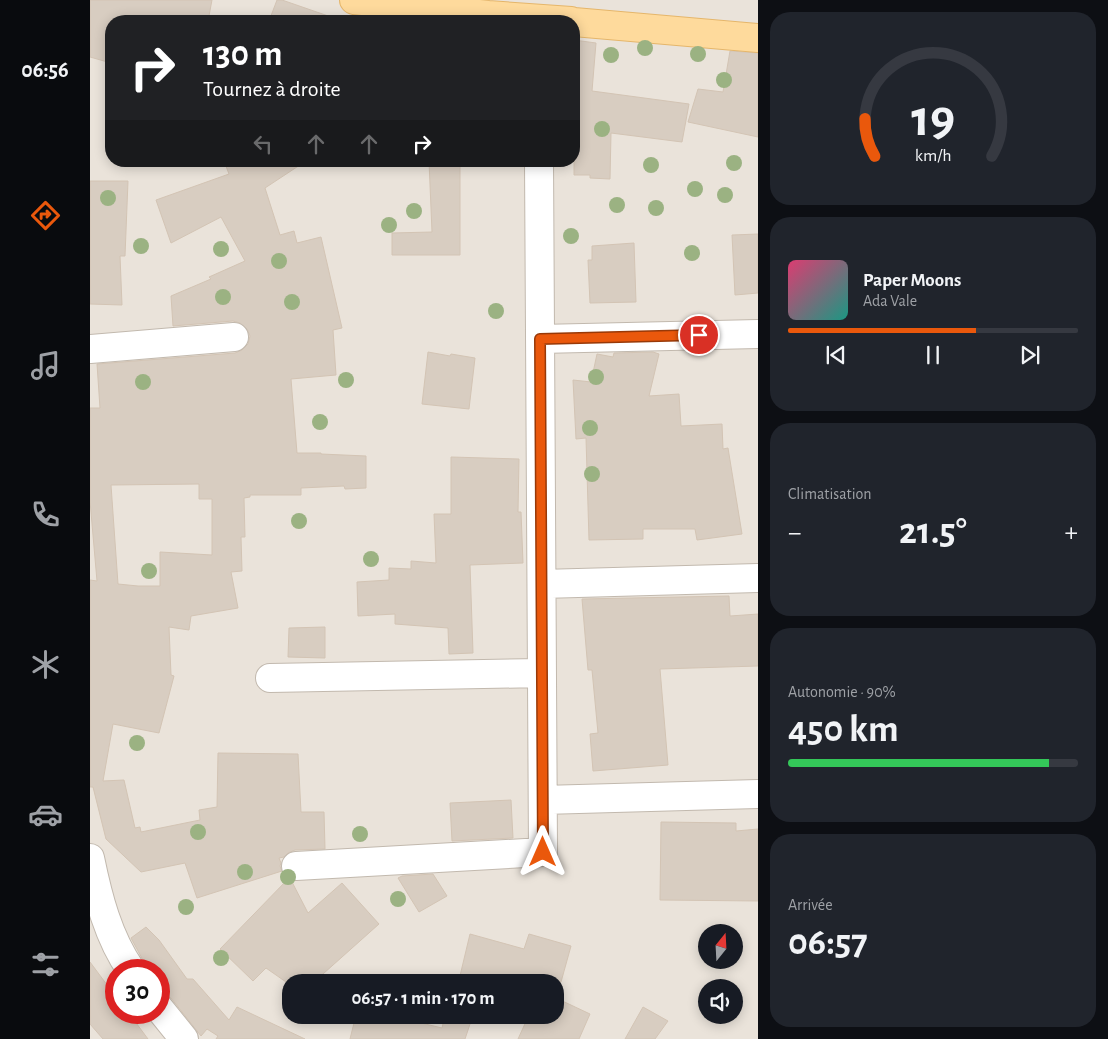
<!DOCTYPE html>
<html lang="fr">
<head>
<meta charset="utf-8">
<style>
  body { margin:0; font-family:"Alegreya Sans",sans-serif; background:#20242c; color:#f1f3f6; height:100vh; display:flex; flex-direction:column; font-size:19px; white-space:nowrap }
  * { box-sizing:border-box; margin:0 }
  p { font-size:16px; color:#9ea1a6 }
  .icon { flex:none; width:28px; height:28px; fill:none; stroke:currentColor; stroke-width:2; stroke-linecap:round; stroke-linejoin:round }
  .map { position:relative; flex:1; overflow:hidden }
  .drawer { display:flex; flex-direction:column; gap:12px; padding:12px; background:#0d0f14; width:350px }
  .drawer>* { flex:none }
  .guide { position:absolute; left:15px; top:15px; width:475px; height:152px; border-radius:20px; box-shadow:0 2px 12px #0003; background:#202124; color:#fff; overflow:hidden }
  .needle { width:32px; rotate:18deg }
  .buttons { position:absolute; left:608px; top:924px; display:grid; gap:10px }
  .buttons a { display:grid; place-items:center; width:45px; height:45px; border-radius:50%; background:#171b24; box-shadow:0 2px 12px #0003; font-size:25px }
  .speed { position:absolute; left:15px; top:959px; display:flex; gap:10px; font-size:25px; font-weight:700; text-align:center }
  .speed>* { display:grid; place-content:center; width:65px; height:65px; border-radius:50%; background:#171b24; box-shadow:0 2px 12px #0003; line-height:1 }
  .speed .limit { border:8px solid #d22; background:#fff; color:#111 }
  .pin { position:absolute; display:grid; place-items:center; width:42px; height:42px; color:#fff; margin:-21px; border:2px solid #fff; border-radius:50%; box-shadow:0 1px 5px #0007 }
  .me { position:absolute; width:55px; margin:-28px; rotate:0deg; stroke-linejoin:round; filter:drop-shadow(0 0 4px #0008) }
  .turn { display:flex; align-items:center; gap:18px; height:105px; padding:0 15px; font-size:22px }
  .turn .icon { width:65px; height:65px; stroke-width:2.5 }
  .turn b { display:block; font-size:35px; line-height:42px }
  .lanes { display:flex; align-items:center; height:48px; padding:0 15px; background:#0003; justify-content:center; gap:25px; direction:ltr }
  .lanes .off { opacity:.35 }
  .big { font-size:38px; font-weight:600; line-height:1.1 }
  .drawer .tile { flex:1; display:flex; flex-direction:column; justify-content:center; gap:8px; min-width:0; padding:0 18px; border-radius:20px; background:#20242c }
  .drawer .dial { align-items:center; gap:0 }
  .dial svg { height:130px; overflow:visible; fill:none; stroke:#363941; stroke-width:7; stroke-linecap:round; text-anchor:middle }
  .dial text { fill:#f1f3f6; stroke:none }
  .song { display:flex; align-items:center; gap:15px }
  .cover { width:60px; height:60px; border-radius:8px; background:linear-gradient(135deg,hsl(340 70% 55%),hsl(170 70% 35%)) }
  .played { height:5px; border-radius:2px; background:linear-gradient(90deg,#ea580c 65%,#363941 65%) }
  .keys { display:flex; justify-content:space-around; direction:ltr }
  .heat { display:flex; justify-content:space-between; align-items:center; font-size:28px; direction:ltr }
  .charge { height:8px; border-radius:4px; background:linear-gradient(90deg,#34c759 90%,#363941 0) }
  .trip { position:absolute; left:192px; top:974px; width:282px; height:50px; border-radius:20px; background:#171b24; box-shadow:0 2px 12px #0003; font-weight:600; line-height:50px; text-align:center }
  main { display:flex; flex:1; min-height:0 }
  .tab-bar { display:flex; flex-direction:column; width:90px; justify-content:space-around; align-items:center; background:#090b0e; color:#9ea1a6 }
  .tab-bar .icon { width:35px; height:35px }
  .tab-bar .active { color:#ea580c }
  .tab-bar b { font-size:22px; color:#f1f3f6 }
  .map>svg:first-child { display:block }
  .residential { fill:#eae3da; fill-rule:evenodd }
  .building { fill:#d8cdc1; stroke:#d3c4b4; fill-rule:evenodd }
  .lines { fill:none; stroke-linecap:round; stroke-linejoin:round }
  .minor-casing { stroke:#c2b9ae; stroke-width:30 }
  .major-casing { stroke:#e5b66b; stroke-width:30 }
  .minor { stroke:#fff; stroke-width:28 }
  .major { stroke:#feda9c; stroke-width:28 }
  .tree { fill:#9bb282 }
  .route-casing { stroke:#983908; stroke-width:12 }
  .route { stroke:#ea580c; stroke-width:9 }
</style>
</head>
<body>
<main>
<nav class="tab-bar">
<b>06:56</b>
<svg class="icon active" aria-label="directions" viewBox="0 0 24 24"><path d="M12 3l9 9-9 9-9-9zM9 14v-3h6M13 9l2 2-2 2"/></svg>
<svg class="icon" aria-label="music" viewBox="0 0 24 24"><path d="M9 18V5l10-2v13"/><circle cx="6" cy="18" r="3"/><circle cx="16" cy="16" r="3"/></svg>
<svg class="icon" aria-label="phone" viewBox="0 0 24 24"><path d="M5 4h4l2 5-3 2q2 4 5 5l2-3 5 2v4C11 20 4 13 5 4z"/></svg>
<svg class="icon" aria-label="climate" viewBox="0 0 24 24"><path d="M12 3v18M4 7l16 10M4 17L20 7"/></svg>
<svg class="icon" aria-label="car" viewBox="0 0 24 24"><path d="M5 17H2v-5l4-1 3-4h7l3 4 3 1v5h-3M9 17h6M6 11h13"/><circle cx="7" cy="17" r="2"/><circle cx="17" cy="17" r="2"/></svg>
<svg class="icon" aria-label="filters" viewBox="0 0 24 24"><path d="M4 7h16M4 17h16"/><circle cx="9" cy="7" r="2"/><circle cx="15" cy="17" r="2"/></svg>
</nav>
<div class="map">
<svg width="668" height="1039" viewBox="0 0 668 1039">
  <rect width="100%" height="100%" fill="#f6f2ec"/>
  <!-- residential -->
  <path class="residential" d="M0,0h668v1039h-668zM21,21h463v140h-463zM616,932h28v28h-28zM26,970h43v42h-43zM201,982h265v33h-265zM616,988h28v27h-28z"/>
  <!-- building -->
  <path class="building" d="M0,0h122l-4,21h-97v42l-21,-6z
    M187,0h5l52,18 -1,3h-64z
    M484,40l22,3 -4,48 97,13 -7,38 -71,-9 -1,46 -20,-1v-3h-16z
    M640,51l28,2v84l-70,-15 10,-33 25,3z
    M134,161h82l-41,27 15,47 14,-4 3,12 24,-6 21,91 -9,2 3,45 -45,4 6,74h24v1l45,2v32l-21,1 -1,-3 -43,2v7h-51v2l-6,1 1,39h-4l1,34 -11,1 7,36 -47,8 -2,14 -20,-3 2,48 3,1 -15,57 -46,-9 -10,57 21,-1 11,48 5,-1 1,5 59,-12 -1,-10 18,-3 1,-54 80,1 3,58h23l1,37 -30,1 -7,3 -4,4 -5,1 2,5 -1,3 2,5 -85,27 -12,-35 -44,9 -35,-33 -13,-52h-3v-207l7,1 -7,-80v-93h10l-3,-44 138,-11 7,-3 6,-6 2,-8 -3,-7 -7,-6 -7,-2 -60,5 -2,-30 40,-17 -2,-2 36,-16 -24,-44 -50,26 -15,-43 73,-26zM109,484v15h13v56l-52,-3v34h-22l-20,-2 -7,-99z
    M339,161h31v94h-68v-22l40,-1z
    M0,181h38l-3,75h-5l2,49 -32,-1z
    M668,234v59l-23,2 -3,-60z
    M544,243l2,59 -46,1 -2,-43h4v-14z
    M338,352l22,4 1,-2 24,4 -6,51 -47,-5z
    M563,352l6,2 -10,42 30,-2 2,32 41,-2 1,25 5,-1 14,86 -45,6 -2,-11h-52v10l-54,1 -3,-102 -10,1 -3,-59 18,2 6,-28 16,3 1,-4z
    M361,457l68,2 -1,53h3l2,51 -53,2 3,88 -24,1 -1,-26 -53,-4v-10l-37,2 -1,-34 32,-2v-12l22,1v-8l25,2 -2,-49h17z
    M639,596l1,20 28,-2v52l-98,3 8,96 -75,6 -3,-37 8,-1 -6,-63h-4l-6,-71z
    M235,627v31l-37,-1 1,-29z
    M421,800l2,38 -61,3 -2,-38z
    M571,822l75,1v8l22,-2v72l-98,-1z
    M343,874l14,22 -28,16 -21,-34 4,-2z
    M198,879l3,1 17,33 34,-30 37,41 -65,58h-28l-20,-14 -13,13 -33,-32z
    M56,927l13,13 28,39h6l36,41 8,-13 68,32h-89l2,-3 -11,-7 -6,7 -30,-38 -6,-4 -6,-2v-22h-12l-3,-8 -13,-24z
    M380,934l54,15 5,-15 42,12 -10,36h-100l-2,-2z
    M0,962l26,35v15h12l20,27h-45l-13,-15z
    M466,998l34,16 -11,25h-61l11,-24h27z
    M553,1007l25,14 -13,18h-30z
    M266,1015h32l54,13 3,-13h17l8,9 -5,15h-115z"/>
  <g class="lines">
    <defs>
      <path id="minor" d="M450,339l218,-5
        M0,349l144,-12
        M452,584l216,-6
        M180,678l272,-5
        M453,800l215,-6
        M0,858c8,39 18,79 41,112
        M206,866l247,-14 -4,-691
        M69,1008l25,31"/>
      <path id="major" d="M264,0l134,15 83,6
        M484,22l184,16"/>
    </defs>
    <!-- minor casing -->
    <use href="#minor" class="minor-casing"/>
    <!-- major casing -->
    <use href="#major" class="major-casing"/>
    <!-- minor -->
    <use href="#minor" class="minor"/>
    <!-- major -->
    <use href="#major" class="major"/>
  </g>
  <!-- trees -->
  <g class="tree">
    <circle cx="555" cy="48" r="8"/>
    <circle cx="608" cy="54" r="8"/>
    <circle cx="521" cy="55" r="8"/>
    <circle cx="634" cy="80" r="8"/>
    <circle cx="512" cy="129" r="8"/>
    <circle cx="644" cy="163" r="8"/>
    <circle cx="561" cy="165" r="8"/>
    <circle cx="605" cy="189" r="8"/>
    <circle cx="635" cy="195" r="8"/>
    <circle cx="18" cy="198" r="8"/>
    <circle cx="527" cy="205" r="8"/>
    <circle cx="566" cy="208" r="8"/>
    <circle cx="324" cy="211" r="8"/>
    <circle cx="299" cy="225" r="8"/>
    <circle cx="481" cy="236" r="8"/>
    <circle cx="51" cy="246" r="8"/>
    <circle cx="131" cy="249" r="8"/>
    <circle cx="602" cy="253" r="8"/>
    <circle cx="189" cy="261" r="8"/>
    <circle cx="133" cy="297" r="8"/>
    <circle cx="202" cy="302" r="8"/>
    <circle cx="406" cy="311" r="8"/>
    <circle cx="506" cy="377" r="8"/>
    <circle cx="256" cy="380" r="8"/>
    <circle cx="53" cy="382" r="8"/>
    <circle cx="230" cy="422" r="8"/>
    <circle cx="500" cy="428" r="8"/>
    <circle cx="502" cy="474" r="8"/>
    <circle cx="209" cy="521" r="8"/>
    <circle cx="281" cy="559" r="8"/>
    <circle cx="59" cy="571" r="8"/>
    <circle cx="47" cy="743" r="8"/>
    <circle cx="108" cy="832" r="8"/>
    <circle cx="270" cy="834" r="8"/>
    <circle cx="155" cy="872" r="8"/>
    <circle cx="198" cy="877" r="8"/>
    <circle cx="308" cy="899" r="8"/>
    <circle cx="96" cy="907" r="8"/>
    <circle cx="131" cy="958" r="8"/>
  </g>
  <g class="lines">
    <defs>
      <path id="route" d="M453,852l-3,-513 159,-4"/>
    </defs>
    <!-- route casing -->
    <use href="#route" class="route-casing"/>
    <!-- route -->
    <use href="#route" class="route"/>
  </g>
</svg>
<div class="buttons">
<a><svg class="needle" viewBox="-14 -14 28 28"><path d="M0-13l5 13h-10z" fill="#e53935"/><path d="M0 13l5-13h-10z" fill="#9ea1a6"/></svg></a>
<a><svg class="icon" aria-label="sound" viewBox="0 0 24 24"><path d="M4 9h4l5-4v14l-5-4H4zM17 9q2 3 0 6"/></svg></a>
</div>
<div class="speed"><div class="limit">30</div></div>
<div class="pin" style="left:609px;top:335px;background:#d93025"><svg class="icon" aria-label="arrive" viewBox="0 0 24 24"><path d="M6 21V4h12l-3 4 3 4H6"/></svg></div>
<svg class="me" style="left:453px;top:852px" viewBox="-20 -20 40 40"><path d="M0-17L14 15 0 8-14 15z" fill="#ea580c" stroke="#fff" stroke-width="4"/></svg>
<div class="trip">06:57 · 1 min · 170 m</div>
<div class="guide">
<div class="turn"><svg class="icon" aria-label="right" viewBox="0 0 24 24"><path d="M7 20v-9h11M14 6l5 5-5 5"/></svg><div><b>130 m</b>Tournez à droite</div></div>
<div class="lanes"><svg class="icon off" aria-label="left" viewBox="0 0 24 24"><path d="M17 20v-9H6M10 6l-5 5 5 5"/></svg><svg class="icon off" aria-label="ahead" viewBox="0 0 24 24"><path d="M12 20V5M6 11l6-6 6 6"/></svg><svg class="icon off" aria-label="ahead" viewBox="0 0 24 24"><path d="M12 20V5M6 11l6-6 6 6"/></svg><svg class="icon" aria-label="right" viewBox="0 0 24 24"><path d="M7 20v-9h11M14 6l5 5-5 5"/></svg></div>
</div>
</div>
<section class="drawer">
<div class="tile dial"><svg viewBox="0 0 100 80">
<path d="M14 69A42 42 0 1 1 86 69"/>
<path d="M14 69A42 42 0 0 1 8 46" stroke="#ea580c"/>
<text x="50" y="56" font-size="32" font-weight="700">19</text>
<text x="50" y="72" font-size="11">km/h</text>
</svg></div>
<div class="tile">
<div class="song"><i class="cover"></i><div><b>Paper Moons</b><p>Ada Vale</p></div></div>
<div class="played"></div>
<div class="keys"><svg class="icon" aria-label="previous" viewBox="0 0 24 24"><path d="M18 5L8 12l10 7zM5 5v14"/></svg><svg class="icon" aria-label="pause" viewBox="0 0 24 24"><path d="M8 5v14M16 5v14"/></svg><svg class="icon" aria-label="next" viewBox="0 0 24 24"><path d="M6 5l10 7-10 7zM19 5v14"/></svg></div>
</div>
<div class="tile"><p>Climatisation</p>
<div class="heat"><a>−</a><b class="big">21.5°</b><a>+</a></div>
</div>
<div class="tile"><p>Autonomie · 90%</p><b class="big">450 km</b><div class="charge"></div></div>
<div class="tile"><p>Arrivée</p><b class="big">06:57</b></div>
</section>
</main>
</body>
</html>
